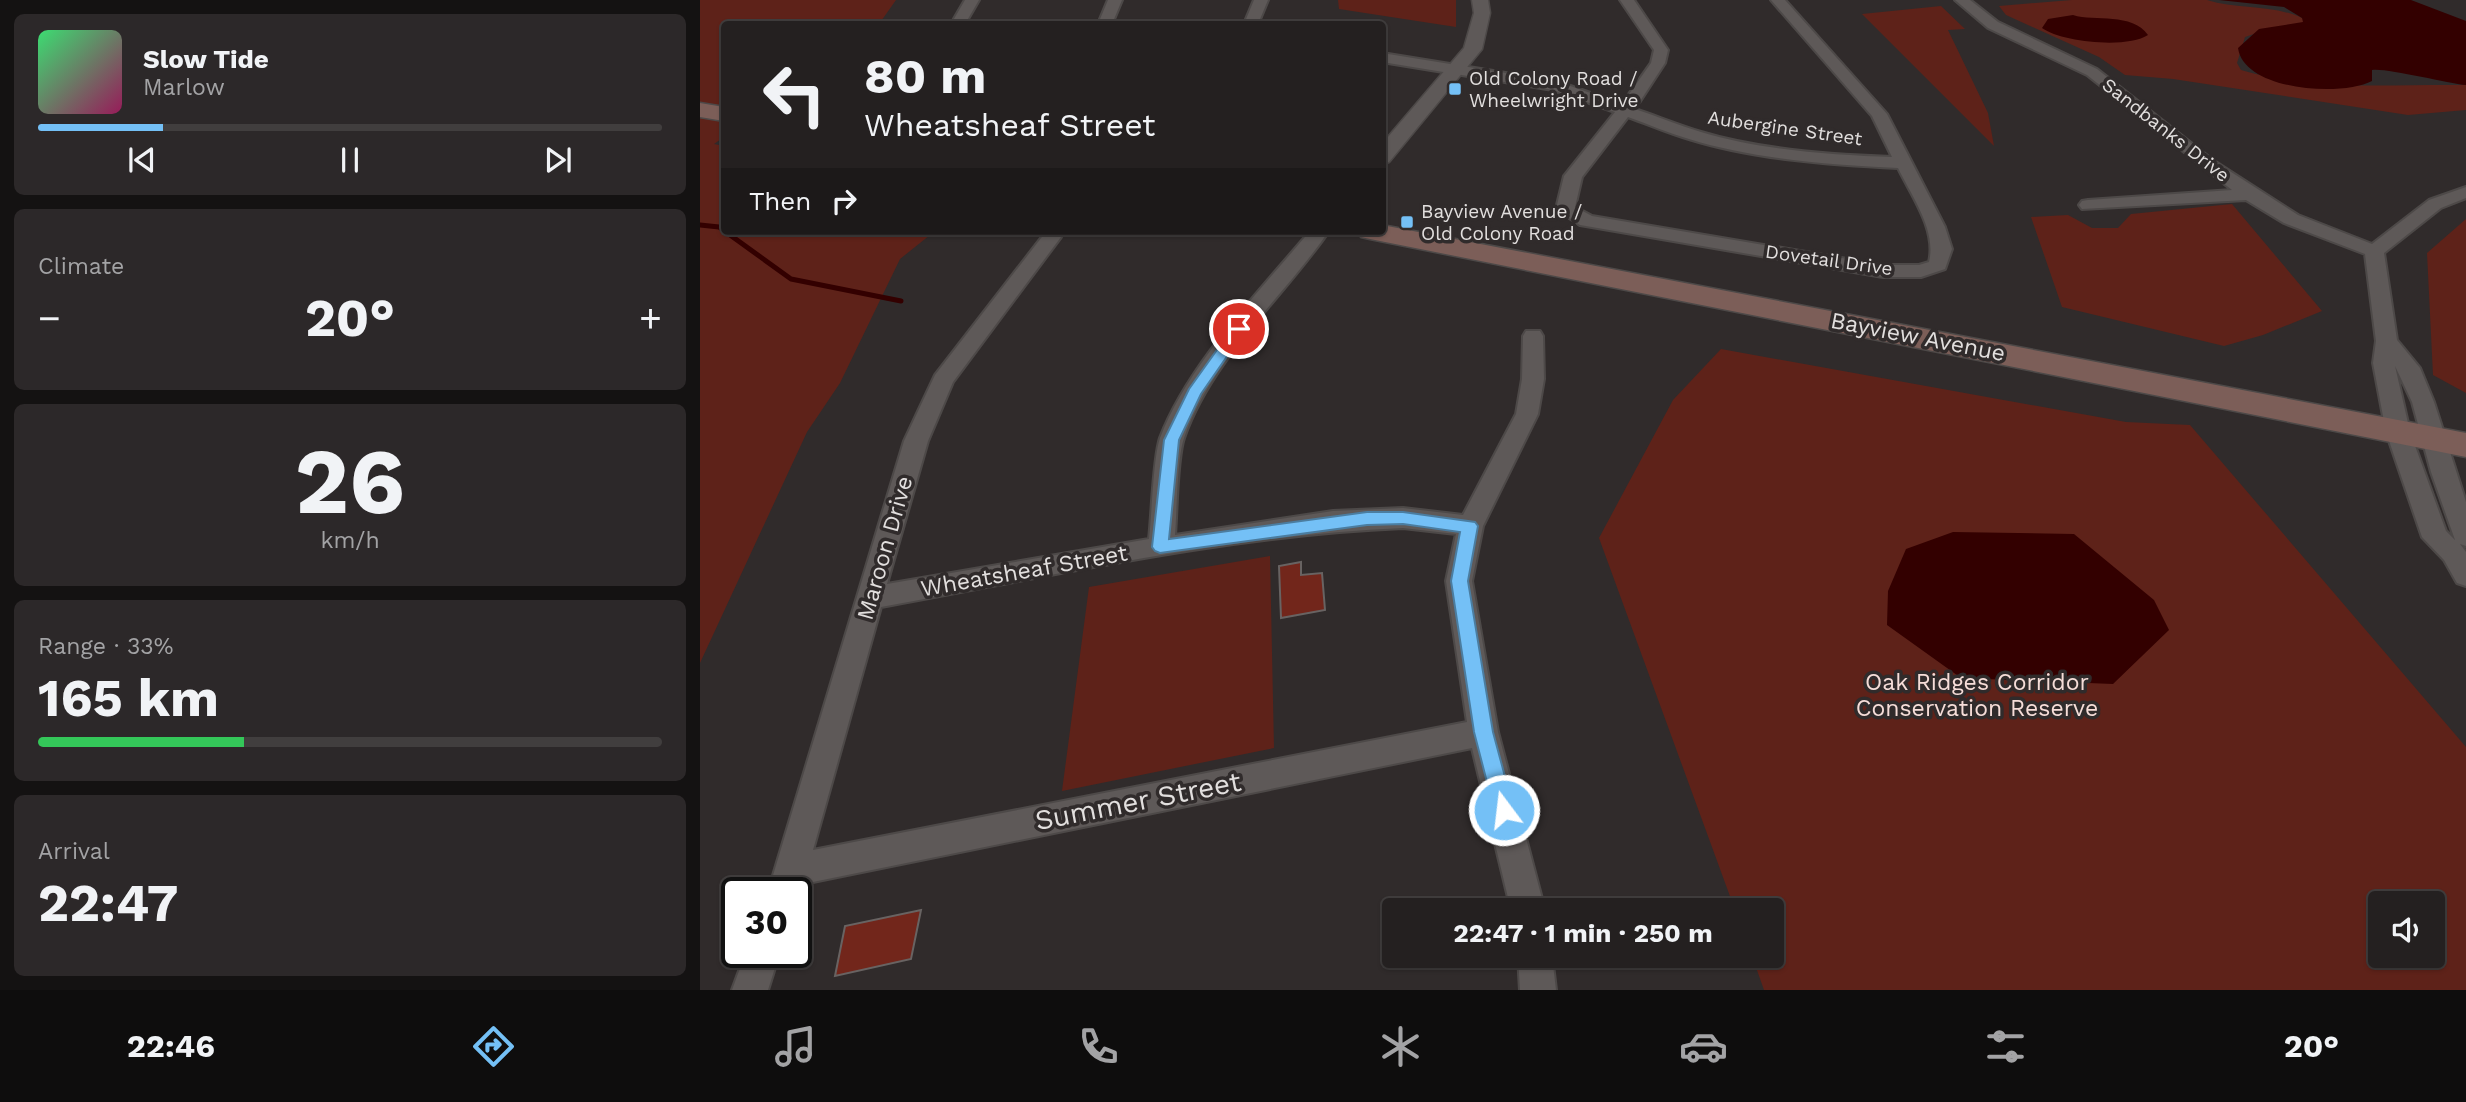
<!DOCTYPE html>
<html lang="en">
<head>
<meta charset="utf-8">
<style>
  body { margin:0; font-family:"Work Sans",sans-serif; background:#2c2829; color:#f1f3f6; height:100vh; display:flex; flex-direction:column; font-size:26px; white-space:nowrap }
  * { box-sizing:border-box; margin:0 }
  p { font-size:23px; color:#a3a3a5 }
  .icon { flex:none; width:38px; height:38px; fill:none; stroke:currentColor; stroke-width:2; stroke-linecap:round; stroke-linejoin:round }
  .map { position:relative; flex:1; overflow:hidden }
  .details { display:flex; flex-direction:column; gap:14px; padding:14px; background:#141212; width:700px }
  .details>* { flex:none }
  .hud { position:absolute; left:21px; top:21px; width:665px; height:214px; border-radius:7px; box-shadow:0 2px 5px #0004,0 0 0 2px #413e3e; background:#242020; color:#f1f3f6; overflow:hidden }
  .controls { position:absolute; left:1668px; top:891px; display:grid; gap:14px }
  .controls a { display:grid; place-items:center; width:77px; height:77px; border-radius:7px; background:#242020; box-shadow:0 2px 5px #0004,0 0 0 2px #413e3e; font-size:35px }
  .speed { position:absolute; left:21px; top:877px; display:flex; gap:14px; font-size:35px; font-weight:700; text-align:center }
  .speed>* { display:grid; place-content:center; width:91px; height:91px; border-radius:50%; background:#242020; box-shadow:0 2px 5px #0004,0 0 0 2px #413e3e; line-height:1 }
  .speed .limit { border:4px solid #111; border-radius:10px; background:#fff; color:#111 }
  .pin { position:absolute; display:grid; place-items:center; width:60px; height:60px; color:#fff; margin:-30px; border:4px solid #fff; border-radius:50%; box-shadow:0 2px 7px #0007 }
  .me { position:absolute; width:77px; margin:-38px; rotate:345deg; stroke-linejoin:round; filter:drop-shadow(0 0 5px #0008) }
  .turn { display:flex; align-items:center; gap:24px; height:147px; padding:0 28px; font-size:32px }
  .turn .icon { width:91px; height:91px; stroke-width:2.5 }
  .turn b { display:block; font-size:49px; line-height:60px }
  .then { display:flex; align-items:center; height:66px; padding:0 28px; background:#0003; gap:14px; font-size:26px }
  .big { font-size:52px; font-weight:700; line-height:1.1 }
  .details .tile { flex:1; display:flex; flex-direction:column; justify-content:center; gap:10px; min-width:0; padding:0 24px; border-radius:10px; background:#2c2829 }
  .details .dial { align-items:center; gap:0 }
  .dial b { font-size:91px; line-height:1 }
  .song { display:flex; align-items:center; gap:21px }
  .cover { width:84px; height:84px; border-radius:10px; background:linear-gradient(135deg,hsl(140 70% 55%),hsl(330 70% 35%)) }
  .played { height:7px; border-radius:4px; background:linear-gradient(90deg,#74c0f6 20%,#413e3e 20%) }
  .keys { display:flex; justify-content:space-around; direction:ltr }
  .heat { display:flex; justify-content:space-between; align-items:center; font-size:38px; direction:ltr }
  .charge { height:10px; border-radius:5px; background:linear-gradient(90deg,#34c759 33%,#413e3e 0) }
  .trip { position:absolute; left:682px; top:898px; width:402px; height:70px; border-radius:7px; background:#242020; box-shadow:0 2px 5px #0004,0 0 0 2px #413e3e; font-weight:700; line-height:70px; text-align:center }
  .menu { display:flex; height:112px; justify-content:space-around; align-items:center; background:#0e0d0d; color:#a3a3a5 }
  .menu .icon { width:49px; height:49px }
  .menu .on { color:#74c0f6 }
  .menu b { font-size:32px; color:#f1f3f6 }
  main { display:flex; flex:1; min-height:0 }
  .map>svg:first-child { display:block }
  .green { fill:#5e2219; fill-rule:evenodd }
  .water { fill:#300 }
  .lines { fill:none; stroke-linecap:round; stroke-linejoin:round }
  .stream { stroke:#300; stroke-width:5 }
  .building { fill:#72261b; stroke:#686362; stroke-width:2 }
  .minor-casing { stroke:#4d4948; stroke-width:4 }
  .tertiary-casing { stroke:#4d4948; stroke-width:3 }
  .secondary-casing { stroke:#4d4948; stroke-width:3 }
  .minor { fill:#5e5958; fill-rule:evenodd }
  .tertiary { fill:#5e5958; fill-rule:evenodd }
  .secondary { fill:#7c5e58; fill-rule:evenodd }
  .route { fill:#74c0f6; stroke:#4b7da0; stroke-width:2 }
  .poi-dot { fill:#74c0f6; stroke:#302b2b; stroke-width:2.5 }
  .labels { text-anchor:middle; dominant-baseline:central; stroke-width:7; stroke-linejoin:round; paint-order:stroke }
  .far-poi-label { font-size:19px; fill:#e2dfde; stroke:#302b2b; text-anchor:start }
  .far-street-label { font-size:19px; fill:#e2dfde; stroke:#302b2b }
  .street-label { font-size:23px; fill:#e2dfde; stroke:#302b2b }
  .park-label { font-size:23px; fill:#f6ddd8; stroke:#302b2b }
  .near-street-label { font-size:28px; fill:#e2dfde; stroke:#302b2b }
</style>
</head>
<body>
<main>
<section class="details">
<div class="tile">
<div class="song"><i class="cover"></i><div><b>Slow Tide</b><p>Marlow</p></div></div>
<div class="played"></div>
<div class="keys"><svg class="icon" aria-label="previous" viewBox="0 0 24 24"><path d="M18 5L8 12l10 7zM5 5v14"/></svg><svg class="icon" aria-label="pause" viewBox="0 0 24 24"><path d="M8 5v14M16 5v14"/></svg><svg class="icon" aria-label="next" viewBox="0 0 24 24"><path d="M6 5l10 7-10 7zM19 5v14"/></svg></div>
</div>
<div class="tile"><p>Climate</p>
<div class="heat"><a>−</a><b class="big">20°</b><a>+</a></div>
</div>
<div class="tile dial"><b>26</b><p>km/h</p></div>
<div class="tile"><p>Range · 33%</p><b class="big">165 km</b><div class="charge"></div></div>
<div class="tile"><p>Arrival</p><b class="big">22:47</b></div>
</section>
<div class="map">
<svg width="1766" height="990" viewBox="0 0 1766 990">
  <rect width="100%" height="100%" fill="#302b2b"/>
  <!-- green -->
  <path class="green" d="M0,0h196l-17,24h-155v113l-10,7 10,2v85h211l-35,28 -60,124 -33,49 -107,231z
    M638,0h118v27l-117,-18z
    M1372,0h135c32,10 67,4 97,19l-3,8h-27l-29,10 -8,26 4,7c74,22 149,14 225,15v25l-58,5 -235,-36 -48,-4 -26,-18 -93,-42 -7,-9z
    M1241,6l24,23 -17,1 40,83 6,33 -132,-132z
    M1532,204l90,107 -59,24 -39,11 -162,-39 -31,-90 37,-2 24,13h26l13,-14z
    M1766,219v174l-33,-18 -6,-122z
    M1021,349l405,73 64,3 276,322v243h-702l-12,-34h21v-46h-38l-136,-372 74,-138zM1680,903h52v53h-52z
    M570,556l4,192 -212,43 27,-204z"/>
  <!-- water -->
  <path class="water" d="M1519,0h192l55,21v64c-19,-2 -83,-18 -94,-15v11c-30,16 -128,10 -134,-33l21,-19 44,-7 -1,-4 -18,-11z
    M1373,15c22,7 59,-3 75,20 -21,14 -87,7 -106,-7l6,-9z
    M1253,532l121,2 80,66 15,30 -56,54 -152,-6 -74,-53 1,-34 18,-42z"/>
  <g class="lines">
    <!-- stream -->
    <path class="stream" d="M0,225l19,2 72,52 110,22"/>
  </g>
  <!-- building -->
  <path class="building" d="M601,562v13l21,-2 3,37 -44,8 -2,-52z
    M221,910l-10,49 -76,17 10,-50z"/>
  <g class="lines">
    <defs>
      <path id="minor" d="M265,0h14l-14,24h-14z
        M408,0h14l-10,24h-14z
        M554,0h14l-10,24h-14z
        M920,0h14l34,50 -3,13 -30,46c21,7 43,16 66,23 59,18 130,23 191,25l-20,-41 -101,-116h14l102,114 58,113 7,22 -7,20 -24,8h-38l-303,-52 -24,-16 8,-33 51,-64 -62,-22 -171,-28v-9l174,28 66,23 29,-41 3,-13zM928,117c20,7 40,16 61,22 64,20 142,26 209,29 13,27 39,62 31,94l-10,3h-36l-291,-49 -17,-9 7,-30z
        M1255,0h15l28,22 99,47 117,92 84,54 74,29 57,-44 37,-13v11l-25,10 -57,45 13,87 23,28 14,34 32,100v44l-6,-2 6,8v34l-9,-3 -13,-23 -22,-23 -36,-105 -13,-69 3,-22 -11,-87 -81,-31 -38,-23 -164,9 -3,-4 3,-4 6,-1 144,-10 -145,-115 -99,-47zM1695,366l17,36 19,70 24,68 -9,-9 -36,-99z
        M352,231l9,6 -108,145 -25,59 -41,143 262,-45c3,-25 4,-80 11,-101 28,-74 100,-147 150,-207h19c-47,68 -117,127 -145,207 -7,20 -7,73 -9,97l158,-24 70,-3 60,7 53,-101 6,-35 1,-43 3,-5h14l3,5 1,43 -6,35 -55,112 -11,55 26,151 47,178h-34l-39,-162 -669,136 -7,19v-11h-28l136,-451 31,-66 110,-142zM703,528l53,6 -10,47 21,141 -654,128 68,-243c171,-31 348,-72 522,-79z
        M46,952h34l-12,38h-36z
        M818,956h34l4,34h-36z"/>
      <path id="tertiary" d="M772,0h16l2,13 -8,36 -93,113 -7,2v-20l82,-96 10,-35z"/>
      <path id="secondary" d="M0,103l24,4v14l-24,-4z
        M682,225l1084,208v24l-1096,-218 -9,-2 -4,-6h25z"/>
    </defs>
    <!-- minor casing -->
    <use href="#minor" class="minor-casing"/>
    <!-- tertiary casing -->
    <use href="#tertiary" class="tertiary-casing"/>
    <!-- secondary casing -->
    <use href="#secondary" class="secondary-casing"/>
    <!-- minor -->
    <use href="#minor" class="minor"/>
    <!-- tertiary -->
    <use href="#tertiary" class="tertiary"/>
    <!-- secondary -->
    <use href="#secondary" class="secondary"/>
  </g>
  <!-- route -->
  <path class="route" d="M539,324l7,5 -45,65 -22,46 -10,99 198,-27h36l72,10 3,4 -10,55 25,151 21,78 -3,7 -7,3 -8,-3 -22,-85 -23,-151 9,-49 -57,-8 -36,1 -207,28 -5,-2 -3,-4 12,-107 25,-51 45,-63z"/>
  <!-- markers -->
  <g class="poi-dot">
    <rect x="748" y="82" width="14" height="14" rx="3.5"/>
    <rect x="700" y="215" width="14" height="14" rx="3.5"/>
  </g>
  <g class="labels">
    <!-- far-poi labels -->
    <g class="far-poi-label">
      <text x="769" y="78">Old Colony Road /<tspan x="769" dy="22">Wheelwright Drive</tspan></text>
      <text x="721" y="211">Bayview Avenue /<tspan x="721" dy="22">Old Colony Road</tspan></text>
    </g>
    <!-- far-street labels -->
    <g class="far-street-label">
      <text transform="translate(1085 128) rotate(8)">Aubergine Street</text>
      <text transform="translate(1466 130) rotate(38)">Sandbanks Drive</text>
      <text transform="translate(1129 260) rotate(8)">Dovetail Drive</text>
    </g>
    <!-- street labels -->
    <g class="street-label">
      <text transform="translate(1218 337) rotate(11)">Bayview Avenue</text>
      <text transform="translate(185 548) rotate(-74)">Maroon Drive</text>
      <text transform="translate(324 571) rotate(-10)">Wheatsheaf Street</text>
    </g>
    <!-- park labels -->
    <g class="park-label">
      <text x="1277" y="682">Oak Ridges Corridor<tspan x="1277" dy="26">Conservation Reserve</tspan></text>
    </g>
    <!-- near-street labels -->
    <g class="near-street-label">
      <text transform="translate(438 801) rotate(-11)">Summer Street</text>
    </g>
  </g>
</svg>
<div class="controls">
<a><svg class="icon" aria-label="sound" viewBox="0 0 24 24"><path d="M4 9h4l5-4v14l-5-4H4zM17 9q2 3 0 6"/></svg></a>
</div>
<div class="speed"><div class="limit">30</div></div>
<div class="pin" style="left:539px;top:329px;background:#d93025"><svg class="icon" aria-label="arrive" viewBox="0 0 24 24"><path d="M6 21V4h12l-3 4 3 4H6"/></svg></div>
<svg class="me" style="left:804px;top:810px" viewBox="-20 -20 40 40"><circle r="17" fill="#74c0f6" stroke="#fff" stroke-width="3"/><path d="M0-11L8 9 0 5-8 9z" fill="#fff"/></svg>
<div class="trip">22:47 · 1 min · 250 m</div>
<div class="hud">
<div class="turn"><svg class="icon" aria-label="left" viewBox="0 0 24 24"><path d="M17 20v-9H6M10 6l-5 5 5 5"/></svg><div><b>80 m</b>Wheatsheaf Street</div></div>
<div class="then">Then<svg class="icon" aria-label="right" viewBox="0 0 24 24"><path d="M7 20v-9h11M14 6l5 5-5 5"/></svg></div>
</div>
</div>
</main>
<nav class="menu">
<b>22:46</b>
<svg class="icon on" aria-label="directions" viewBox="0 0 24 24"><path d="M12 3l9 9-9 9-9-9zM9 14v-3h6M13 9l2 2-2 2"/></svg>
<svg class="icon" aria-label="music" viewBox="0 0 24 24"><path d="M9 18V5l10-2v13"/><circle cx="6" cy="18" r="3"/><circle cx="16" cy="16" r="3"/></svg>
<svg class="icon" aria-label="phone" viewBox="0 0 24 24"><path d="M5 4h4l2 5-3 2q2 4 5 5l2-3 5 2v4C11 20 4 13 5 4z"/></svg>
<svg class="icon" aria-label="climate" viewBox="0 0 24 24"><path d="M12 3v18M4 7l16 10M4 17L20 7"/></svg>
<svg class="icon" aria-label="car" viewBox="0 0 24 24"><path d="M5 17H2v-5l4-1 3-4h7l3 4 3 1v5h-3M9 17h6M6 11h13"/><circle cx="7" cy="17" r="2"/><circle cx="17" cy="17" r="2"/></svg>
<svg class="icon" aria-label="filters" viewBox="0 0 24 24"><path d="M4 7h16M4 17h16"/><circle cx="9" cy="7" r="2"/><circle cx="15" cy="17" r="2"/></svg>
<b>20°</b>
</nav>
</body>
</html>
